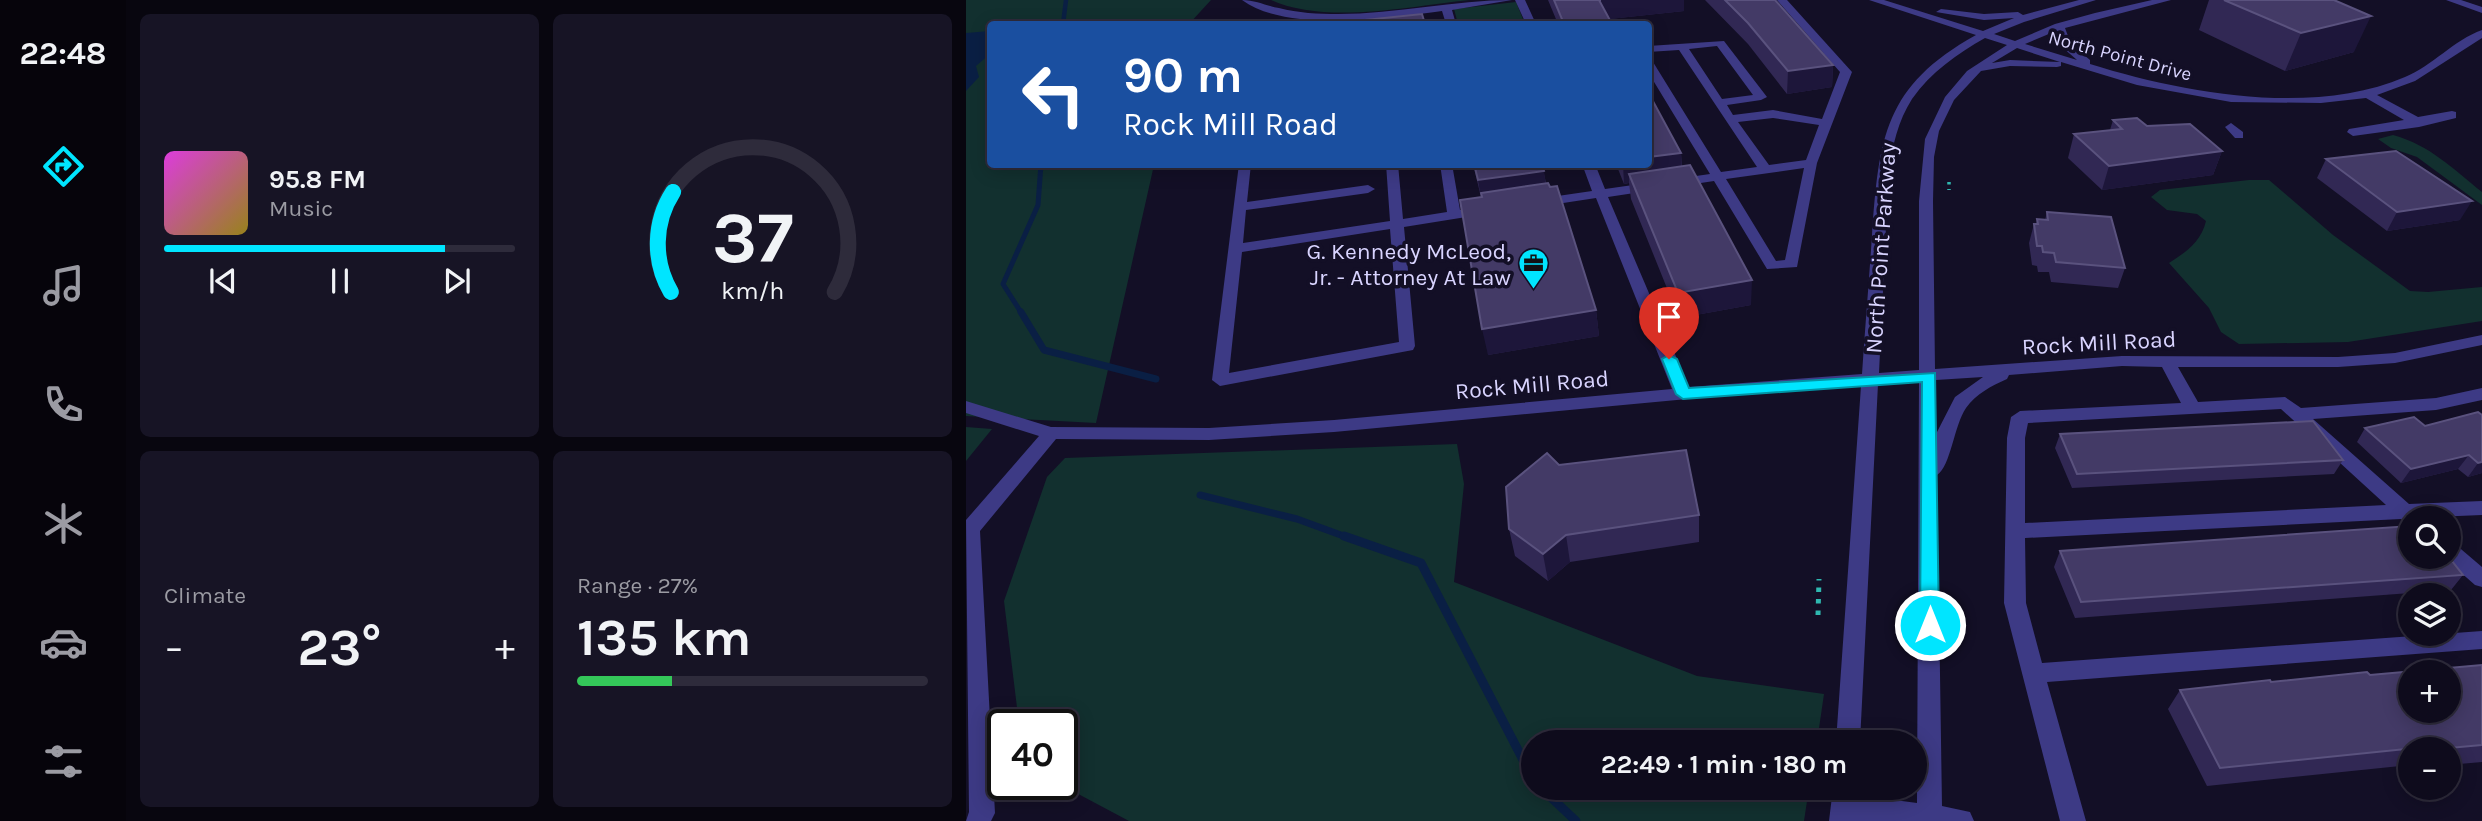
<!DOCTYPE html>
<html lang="en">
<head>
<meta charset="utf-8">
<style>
  body { margin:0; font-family:Karla,sans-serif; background:#171425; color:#f1f3f6; height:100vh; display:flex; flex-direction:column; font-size:26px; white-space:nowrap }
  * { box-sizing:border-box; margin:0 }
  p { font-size:23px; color:#9b9ba3 }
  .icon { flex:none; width:38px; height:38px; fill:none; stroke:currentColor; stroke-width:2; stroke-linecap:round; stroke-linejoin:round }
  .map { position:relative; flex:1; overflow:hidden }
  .details { display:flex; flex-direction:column; gap:14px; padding:14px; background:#08060f; width:840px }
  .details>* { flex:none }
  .top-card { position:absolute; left:21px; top:21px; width:665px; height:147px; border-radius:7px; box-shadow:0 4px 18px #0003,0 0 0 2px #2e2b3b; background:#1a4fa0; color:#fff; overflow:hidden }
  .tools { position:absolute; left:1432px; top:506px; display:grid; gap:14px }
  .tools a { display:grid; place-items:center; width:63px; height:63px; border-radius:50%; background:#0e0b1c; box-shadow:0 4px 18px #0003,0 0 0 2px #2e2b3b; font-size:35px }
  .speed { position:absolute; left:21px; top:709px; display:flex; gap:14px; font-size:35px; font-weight:700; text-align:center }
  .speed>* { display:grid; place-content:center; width:91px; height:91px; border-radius:50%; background:#0e0b1c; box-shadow:0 4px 18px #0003,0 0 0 2px #2e2b3b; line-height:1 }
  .speed .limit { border:4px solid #111; border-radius:10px; background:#fff; color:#111 }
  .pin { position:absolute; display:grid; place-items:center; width:60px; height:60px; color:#fff; margin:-72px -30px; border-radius:50% 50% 50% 0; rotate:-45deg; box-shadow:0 0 7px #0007 }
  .pin .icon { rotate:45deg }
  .me { position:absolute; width:77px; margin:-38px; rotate:0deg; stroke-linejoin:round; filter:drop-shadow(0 0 5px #0008) }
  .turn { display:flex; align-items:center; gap:24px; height:147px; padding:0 21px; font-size:32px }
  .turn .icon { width:91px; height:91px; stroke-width:2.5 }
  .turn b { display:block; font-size:49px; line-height:60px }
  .big { font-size:52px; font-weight:700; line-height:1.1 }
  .details .widget { flex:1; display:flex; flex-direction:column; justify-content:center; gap:10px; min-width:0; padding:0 24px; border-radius:10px; background:#171425 }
  .details .dial { align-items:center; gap:0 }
  .dial svg { height:182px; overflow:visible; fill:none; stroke:#2e2b3b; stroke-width:7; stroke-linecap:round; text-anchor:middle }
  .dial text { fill:#f1f3f6; stroke:none }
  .song { display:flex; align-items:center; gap:21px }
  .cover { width:84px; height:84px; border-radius:10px; background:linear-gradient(135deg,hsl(300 70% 55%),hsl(50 70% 35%)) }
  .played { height:7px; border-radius:4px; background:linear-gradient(90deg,#00e5ff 80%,#2e2b3b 80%) }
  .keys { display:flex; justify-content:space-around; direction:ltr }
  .heat { display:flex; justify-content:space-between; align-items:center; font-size:38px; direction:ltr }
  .charge { height:10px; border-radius:5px; background:linear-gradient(90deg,#34c759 27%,#2e2b3b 0) }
  .details .tiles { flex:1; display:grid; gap:14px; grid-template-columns:repeat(2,1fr) }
  .trip { position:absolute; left:555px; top:730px; width:406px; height:70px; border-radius:35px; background:#0e0b1c; box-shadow:0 4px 18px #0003,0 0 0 2px #2e2b3b; font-weight:700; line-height:70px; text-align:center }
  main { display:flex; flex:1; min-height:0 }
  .tabs { display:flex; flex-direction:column; width:126px; justify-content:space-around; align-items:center; background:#06040b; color:#9b9ba3 }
  .tabs .icon { width:49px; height:49px }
  .tabs .active { color:#00e5ff }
  .tabs b { font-size:32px; color:#f1f3f6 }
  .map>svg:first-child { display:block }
  .green { fill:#12302f }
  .water { fill:#0a1f44 }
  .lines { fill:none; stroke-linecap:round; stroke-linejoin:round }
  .stream-far3 { stroke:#0a1f44; stroke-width:4.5 }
  .stream-far2 { stroke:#0a1f44; stroke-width:5 }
  .stream-far1 { stroke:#0a1f44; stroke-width:7 }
  .stream { stroke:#0a1f44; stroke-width:9 }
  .path-far1 { stroke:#2fb8b0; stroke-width:3.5; stroke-dasharray:2.5 4.5; stroke-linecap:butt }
  .path { stroke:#2fb8b0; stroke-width:5; stroke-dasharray:4.5 7; stroke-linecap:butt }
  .minor { fill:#3d3a85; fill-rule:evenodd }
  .wall { fill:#312854 }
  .shaded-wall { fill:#1d163a }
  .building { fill:#433a66; stroke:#5a527e; stroke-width:2; fill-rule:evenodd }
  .route { fill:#00e5ff; stroke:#0095a6; stroke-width:2 }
  .labels { text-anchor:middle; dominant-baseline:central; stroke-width:7; stroke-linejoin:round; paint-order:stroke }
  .far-street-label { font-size:19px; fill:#d9d4ff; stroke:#130f26 }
  .street-label { font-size:23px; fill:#d9d4ff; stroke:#130f26 }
  .poi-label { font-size:23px; fill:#d9d4ff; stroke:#130f26; text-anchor:end }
</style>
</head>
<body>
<main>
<nav class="tabs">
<b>22:48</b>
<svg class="icon active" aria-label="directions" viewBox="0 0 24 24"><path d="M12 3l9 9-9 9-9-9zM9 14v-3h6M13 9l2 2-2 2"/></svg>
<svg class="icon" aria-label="music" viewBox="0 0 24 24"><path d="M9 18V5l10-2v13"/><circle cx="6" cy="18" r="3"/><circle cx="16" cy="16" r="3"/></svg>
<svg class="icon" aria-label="phone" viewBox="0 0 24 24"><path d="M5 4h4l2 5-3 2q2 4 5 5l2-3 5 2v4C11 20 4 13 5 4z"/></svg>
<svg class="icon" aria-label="climate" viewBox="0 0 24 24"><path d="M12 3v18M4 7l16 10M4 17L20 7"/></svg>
<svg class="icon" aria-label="car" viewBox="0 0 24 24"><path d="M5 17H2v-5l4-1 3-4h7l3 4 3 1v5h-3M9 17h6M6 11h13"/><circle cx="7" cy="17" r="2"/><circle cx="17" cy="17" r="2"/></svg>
<svg class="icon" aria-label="filters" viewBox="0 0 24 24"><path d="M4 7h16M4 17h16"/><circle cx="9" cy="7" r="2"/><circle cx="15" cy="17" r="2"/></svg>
</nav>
<section class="details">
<div class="tiles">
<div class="widget">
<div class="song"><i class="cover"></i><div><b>95.8 FM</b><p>Music</p></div></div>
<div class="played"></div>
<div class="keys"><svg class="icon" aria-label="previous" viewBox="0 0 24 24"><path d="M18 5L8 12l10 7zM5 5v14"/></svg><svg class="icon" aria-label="pause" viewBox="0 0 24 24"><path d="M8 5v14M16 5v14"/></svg><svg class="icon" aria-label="next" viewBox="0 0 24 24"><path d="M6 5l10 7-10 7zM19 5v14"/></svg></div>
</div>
<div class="widget dial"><svg viewBox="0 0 100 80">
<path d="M14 69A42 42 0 1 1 86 69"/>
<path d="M14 69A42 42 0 0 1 15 25" stroke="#00e5ff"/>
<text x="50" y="56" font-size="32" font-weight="700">37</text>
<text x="50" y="72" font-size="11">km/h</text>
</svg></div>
<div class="widget"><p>Climate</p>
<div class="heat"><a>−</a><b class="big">23°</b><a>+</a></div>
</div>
<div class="widget"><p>Range · 27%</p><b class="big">135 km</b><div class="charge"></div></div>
</div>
</section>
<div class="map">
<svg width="1516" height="821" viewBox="0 0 1516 821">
  <rect width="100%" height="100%" fill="#130f26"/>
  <!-- green -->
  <path class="green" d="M0,0h245l-22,24h-199v140l164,1 -58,258 -130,-7z
    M305,0h199c-59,6 -144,25 -199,0z
    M550,2l9,22h-67l-4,-15z
    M1427,135c37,10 60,34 89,57v13l-65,-48 -26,-9 -13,-9z
    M1283,180h20l64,55 77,56 18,1 54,-5v34l-134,21 -109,2 -18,-12 -12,-24 -40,-45c17,-11 32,-21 37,-42l-9,-7 -30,-4 -16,-13 9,-7z
    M0,427l26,2 -26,32z
    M491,444l7,40 -10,98 243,94 127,18 -7,48h-284v46h276l-5,33h-675l-62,-33 -18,-4h13v-60h-43l-15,-123 43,-124 18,-19z"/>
  <!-- water -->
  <path class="water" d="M24,31v23l-14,12 3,11 -13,14v-58z"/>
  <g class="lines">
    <!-- stream-far3 -->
    <path class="stream-far3" d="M97,24l3,-24"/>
    <!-- stream-far2 -->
    <path class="stream-far2" d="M56,314l-19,-30 35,-79 3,-41"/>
    <!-- stream-far1 -->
    <path class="stream-far1" d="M55,312l23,38 112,29
      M234,495l97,24 52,19"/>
    <!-- stream -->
    <path class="stream" d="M378,536l77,27 112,216
      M575,788l35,33"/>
    <!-- path-far1 -->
    <path class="path-far1" d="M983,182v8"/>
    <!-- path -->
    <path class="path" d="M852,615l1,-36"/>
    <!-- minor -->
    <path class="minor" d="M276,0c14,0 24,6 37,8 19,5 39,6 59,6 59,0 116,-14 174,-14l-60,10 4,14h-10l-4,-13c-52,7 -156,22 -200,-11z
      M549,0h10l11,24h-10z
      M811,0h10l65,72 -35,91 -20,104 -30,2 -53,-88 -106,16 81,190 173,-13c3,-46 7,-92 10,-139 7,-97 12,-149 104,-200l-107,-35h15l99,31 31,-13 -30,2 -48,-8 5,-3 43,5 34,-2 5,3 56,-15h17l-72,22 -30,12 21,7 40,-17 40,-11 57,-13h19l-106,28 6,16 19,16v4c93,29 222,53 315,13 27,-11 49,-37 77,-47v8l-67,43 -38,14 41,22 34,-6 4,1v6l-37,9 -66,9 -6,-4 2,-3 55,-9 -38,-22 -45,5 -90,-1 -94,-17 -76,-23v4l-4,1 -47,-1 -29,5 -27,29 -15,31 -5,26 -1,44 2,168 187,-13 216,1 57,-4 87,-18v10l-87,18 -57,4h-160l20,35 87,-5 16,11 135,-10 46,-10v12l-46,10 -123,9 96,85 73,-3v14l-72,3v7l-9,-6 -376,19 1,65 16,60 440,-32v18l-435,33 39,139h-26l-56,-218 3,-165 4,-21 9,-6 161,-8 -19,-36 -40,-1 -113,9 -2,4c-16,7 -31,15 -41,29 -12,17 -15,58 -29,67l5,331 28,6 4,9h-145l4,-33h24v7l60,8 2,-422 -41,3 -18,358h-24l25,-356 -152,11 -375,35 -125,8 -153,-1 -76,92 15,282 -4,8h-25l3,-9 -3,-292 73,-84 -73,-23v-12l85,26 158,1 125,-8 338,-31 -76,-191 -59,9 -7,-4 7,-4 55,-8 -10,-27h13l10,25 105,-15 -62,-102v-13l5,3 68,110 36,-5 -78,-117 -31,2v-6l76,-5 43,56 -6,3 -34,5 6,10 40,-5 49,9 18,-47zM1090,31l6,16 15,13 -52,-16zM1019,38l22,7 -40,26 -22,26 -20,42 -6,62v169l-40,3c2,-41 4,-82 6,-123 3,-50 -1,-107 27,-151 19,-27 45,-45 73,-61zM751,46l36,49 -31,4 -33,-50zM1051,48l43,14 -50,-2 -18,3zM807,118l46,7 -13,35 -37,5 -31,-43zM838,168l-19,92 -9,1 -50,-82zM1017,377l-28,20 -19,37v-54zM1315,409l105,96 -361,18v-85l3,-15z
      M1480,0h15l21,7v6z
      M1265,123l12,9v6h-8l-10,-11z
      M273,164h12l-4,38 121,-17 7,4 -7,4 -122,17 -3,33 147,-22 -4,-57h12l5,55 44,-7 -7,-48h12l8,46 25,-4 7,4 -7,4 -81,13 11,119 -2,4 -193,36 -8,-6zM424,229l9,113 -170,31 13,-121z
      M1482,542l7,2 27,23v20l-7,-2 -33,-29h6z"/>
  </g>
  <!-- wall -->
  <path class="wall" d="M582,0h136v11l-75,8 3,5h-54z
    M739,0h70l58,65 -1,22 -45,7 -39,-50z
    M1243,0h125l20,52 -69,19 -86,-41z
    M1147,120l34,6 75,25 -9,24 -111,15 -34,-32 6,-24 36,-4z
    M715,153l1,14 69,138 -72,13 -48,-119 -2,-16 -5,1 -8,-20h32z
    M1360,159l134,61 -73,11 -70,-53z
    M507,164h69l4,19 50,127 3,26 -111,19 -7,-158z
    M1081,212l78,56 -7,20 -67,-6 -2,-10h-11l-1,-6 -5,-1 -3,-22 5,-19h2l1,-5 8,1z
    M1516,415v58l-14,4 -10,-8 -57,14 -44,-41 8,-14 60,-2z
    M1094,434l283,26 -9,14 -262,14 -17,-40z
    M593,465l140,50v27l-129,20 -22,19 -33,-25 -6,-27z
    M1094,551l403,24 -12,15 -376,28 -21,-51z
    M1516,665v97l-34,3v-16h-38v16l-203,21 -39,-77 12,-19 190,-15z"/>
  <!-- shaded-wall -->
  <path class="shaded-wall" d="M633,0h85v11l-83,9z
    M1405,16l-17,36 -69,19 16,-38z
    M867,65l-1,22 -45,7 1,-23z
    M1256,151l-9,24 -111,15 7,-24z
    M715,153l1,22 -53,-1v9l-5,1 -1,-20h25v-7z
    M578,171l3,24 -65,9 -4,-24z
    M1506,201l-12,19 -73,11 10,-19z
    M786,280l-1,25 -72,13 -1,-25z
    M630,310l3,26 -111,19 -6,-26z
    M1503,455l-11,14 -57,14 10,-14z
    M1516,462v11l-14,4 10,-14z
    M600,535l4,27 -22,19 -5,-27z"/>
  <!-- building -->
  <path class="building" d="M588,0h47h-2l13,24h-48z
    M759,0h50l58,65 -45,6 -40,-48z
    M1258,0h110l37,16 -70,17z
    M456,14l3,10h-99z
    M682,92l33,61 -33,4z
    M1171,118l10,8 43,-2 32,27 -113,15 -35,-32 48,-5 -9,-9z
    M1430,151l76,50 -75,11 -71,-53z
    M508,164h68l2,7 -66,9z
    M724,165l62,115 -74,13 -49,-119z
    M582,183l2,4 7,-1 39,124 -114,19 -22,-129 22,-3 -1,-4z
    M1081,212l64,5 14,51 -69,-6 -2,-9 -11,-1 -1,-6h-5l-3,-22h4l-1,-5 11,1z
    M1512,412l4,3v47l-4,1 -9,-8 -58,14 -46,-41 49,-11 11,9z
    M1347,421l30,39 -266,14 -17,-40z
    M720,450l13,65 -133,20 -23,19 -34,-25 -3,-42 41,-34 12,12z
    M1444,526v30h38l15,19 -382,27 -21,-51z
    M1516,665v80l-44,4 -3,-3 -215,22 -40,-78 90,-10 1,2 96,-10 3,3zM1444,672h38v38h-38z"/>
  <!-- route -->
  <path class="route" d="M703,355l8,4 12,29 246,-15 4,252 -2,6h-14l-3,-6 2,-243 -239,17 -7,-5 -14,-35z"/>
  <!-- icons -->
  <defs>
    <symbol id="office-pin" viewBox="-11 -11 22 30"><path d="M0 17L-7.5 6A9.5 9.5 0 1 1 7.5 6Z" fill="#00e5ff" stroke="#130f26"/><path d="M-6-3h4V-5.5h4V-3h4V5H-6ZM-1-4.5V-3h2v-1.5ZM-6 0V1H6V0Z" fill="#111"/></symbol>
  </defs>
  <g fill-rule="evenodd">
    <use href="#office-pin" x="550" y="246" width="35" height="47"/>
  </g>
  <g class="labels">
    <!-- far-street labels -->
    <g class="far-street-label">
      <text transform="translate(1154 56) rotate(15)">North Point Drive</text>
    </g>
    <!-- street labels -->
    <g class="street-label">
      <text transform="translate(915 248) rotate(-86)">North Point Parkway</text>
      <text transform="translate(1133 343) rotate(-3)">Rock Mill Road</text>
      <text transform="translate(566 385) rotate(-5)">Rock Mill Road</text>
    </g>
    <!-- poi labels -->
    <g class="poi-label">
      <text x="545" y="251">G. Kennedy McLeod,<tspan x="545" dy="26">Jr. - Attorney At Law</tspan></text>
    </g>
  </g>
</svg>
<div class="tools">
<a><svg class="icon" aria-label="search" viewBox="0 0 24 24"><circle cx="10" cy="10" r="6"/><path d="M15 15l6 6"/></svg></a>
<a><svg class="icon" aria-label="layers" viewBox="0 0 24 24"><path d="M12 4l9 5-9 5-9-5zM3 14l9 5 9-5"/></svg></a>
<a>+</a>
<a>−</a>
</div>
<div class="speed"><div class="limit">40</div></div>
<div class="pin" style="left:703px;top:359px;background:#d93025"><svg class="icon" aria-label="arrive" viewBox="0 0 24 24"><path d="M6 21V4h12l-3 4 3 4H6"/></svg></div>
<svg class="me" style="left:964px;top:625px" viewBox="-20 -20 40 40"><circle r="17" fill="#00e5ff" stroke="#fff" stroke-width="3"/><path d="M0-11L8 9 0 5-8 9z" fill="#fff"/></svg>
<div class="trip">22:49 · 1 min · 180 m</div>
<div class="top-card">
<div class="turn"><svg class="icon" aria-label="left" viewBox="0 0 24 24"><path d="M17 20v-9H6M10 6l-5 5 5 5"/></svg><div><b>90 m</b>Rock Mill Road</div></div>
</div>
</div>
</main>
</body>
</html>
